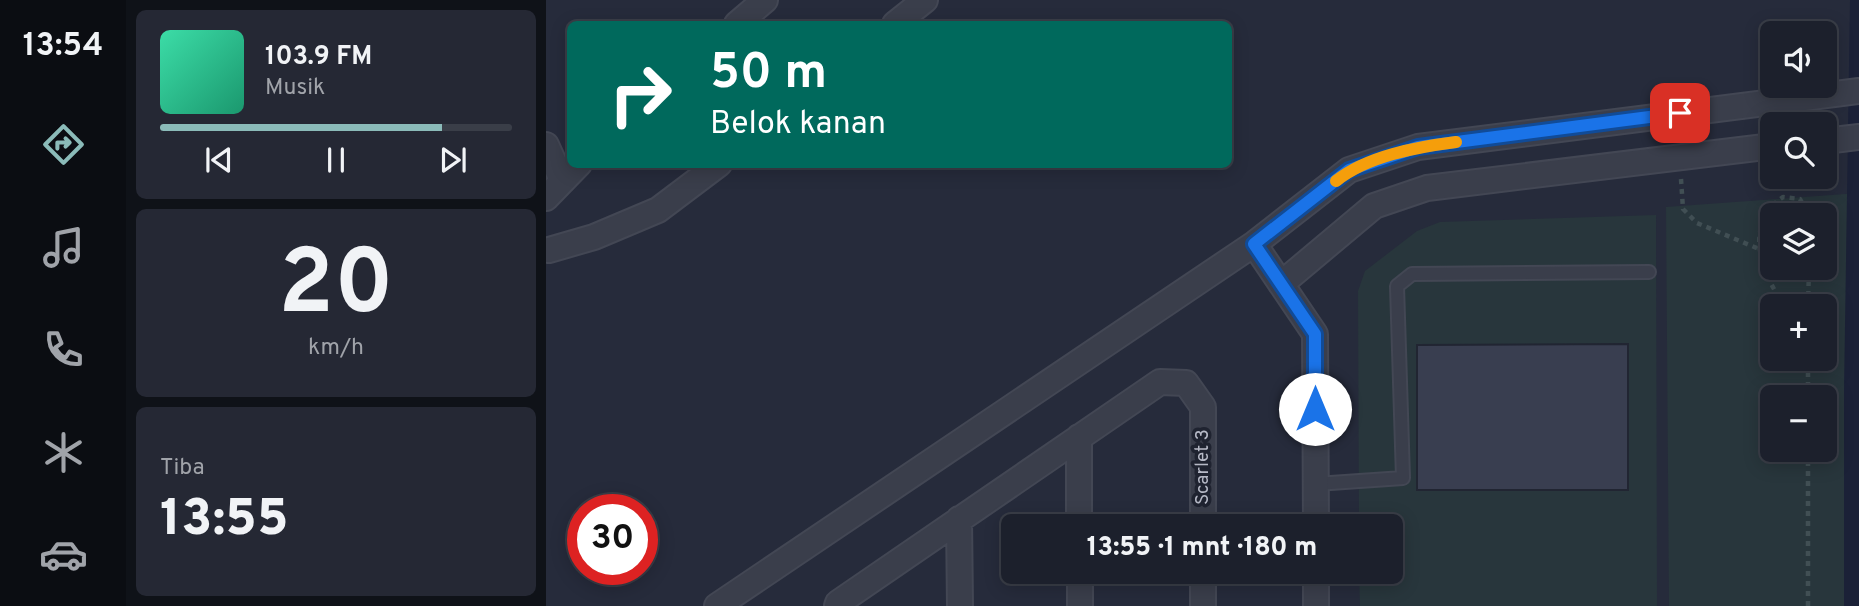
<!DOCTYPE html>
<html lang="id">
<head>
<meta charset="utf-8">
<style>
  body { margin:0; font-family:Overpass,sans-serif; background:#252834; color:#f1f3f6; height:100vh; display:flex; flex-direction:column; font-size:26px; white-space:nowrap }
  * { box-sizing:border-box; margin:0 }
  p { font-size:23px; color:#a0a3a9 }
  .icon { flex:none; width:38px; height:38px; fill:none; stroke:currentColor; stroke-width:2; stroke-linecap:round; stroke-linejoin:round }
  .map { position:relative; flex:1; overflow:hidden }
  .side { display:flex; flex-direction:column; gap:10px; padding:10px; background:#0f1218; width:420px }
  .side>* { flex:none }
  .guide { position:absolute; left:21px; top:21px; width:665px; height:147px; border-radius:10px; box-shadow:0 4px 18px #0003,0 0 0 2px #3a3e48; background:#00695c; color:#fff; overflow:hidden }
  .controls { position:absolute; left:1214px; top:21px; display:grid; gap:14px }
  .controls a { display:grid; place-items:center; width:77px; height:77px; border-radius:10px; background:#1c202c; box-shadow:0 4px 18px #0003,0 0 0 2px #3a3e48; font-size:35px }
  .speed { position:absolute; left:21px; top:494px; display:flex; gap:14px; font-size:35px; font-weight:700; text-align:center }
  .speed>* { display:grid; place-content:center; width:91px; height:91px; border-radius:50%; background:#1c202c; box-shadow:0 4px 18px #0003,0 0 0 2px #3a3e48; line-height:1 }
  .speed .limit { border:10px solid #d22; background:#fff; color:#111 }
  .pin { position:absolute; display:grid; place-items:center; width:60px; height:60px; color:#fff; margin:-30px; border-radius:14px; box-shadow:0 4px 10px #0006 }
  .me { position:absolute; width:77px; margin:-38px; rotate:0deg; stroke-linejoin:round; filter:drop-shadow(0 0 5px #0008) }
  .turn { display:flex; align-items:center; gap:24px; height:147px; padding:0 28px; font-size:32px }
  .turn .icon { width:91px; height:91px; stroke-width:2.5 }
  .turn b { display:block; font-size:49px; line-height:60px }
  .big { font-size:52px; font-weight:800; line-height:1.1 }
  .side .card { flex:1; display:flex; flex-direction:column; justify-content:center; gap:10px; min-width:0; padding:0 24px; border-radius:10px; background:#252834 }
  .side .dial { align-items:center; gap:0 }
  .dial b { font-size:91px; line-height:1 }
  .song { display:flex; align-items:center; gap:21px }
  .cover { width:84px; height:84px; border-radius:10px; background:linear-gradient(135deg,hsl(160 70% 55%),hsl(160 70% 35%)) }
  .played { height:7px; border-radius:4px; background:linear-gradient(90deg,#8bbbb9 80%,#3a3e48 80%) }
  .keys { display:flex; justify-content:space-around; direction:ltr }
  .trip { position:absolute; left:455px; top:514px; width:402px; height:70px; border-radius:10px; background:#1c202c; box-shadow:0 4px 18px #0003,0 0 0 2px #3a3e48; font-weight:800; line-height:70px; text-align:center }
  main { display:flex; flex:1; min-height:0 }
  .menu { display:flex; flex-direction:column; width:126px; justify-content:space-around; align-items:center; background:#0b0d12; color:#a0a3a9 }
  .menu .icon { width:49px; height:49px }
  .menu .current { color:#8bbbb9 }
  .menu b { font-size:32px; color:#f1f3f6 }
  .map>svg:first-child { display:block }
  .green { fill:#28363c; fill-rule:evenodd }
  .water { fill:#1b2137 }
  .building { fill:#393e50; stroke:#212532; stroke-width:2 }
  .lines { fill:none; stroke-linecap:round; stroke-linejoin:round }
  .service-casing { stroke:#434754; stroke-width:16 }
  .minor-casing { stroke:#434754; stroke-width:28 }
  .path { stroke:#414f54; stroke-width:4.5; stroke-dasharray:5 5; stroke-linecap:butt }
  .service { stroke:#3a3e4b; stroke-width:12 }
  .minor { stroke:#3a3e4b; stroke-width:24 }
  .route-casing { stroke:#114b97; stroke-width:18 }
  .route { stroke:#1a73e8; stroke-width:12 }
  .slow { stroke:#f59e0b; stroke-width:12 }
  .labels { text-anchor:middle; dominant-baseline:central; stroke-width:7; stroke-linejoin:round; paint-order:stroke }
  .street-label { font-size:19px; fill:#b6b9c6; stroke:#1f2330 }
</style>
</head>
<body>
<main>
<nav class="menu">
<b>13:54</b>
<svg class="icon current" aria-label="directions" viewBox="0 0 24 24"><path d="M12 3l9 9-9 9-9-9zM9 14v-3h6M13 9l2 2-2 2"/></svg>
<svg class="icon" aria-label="music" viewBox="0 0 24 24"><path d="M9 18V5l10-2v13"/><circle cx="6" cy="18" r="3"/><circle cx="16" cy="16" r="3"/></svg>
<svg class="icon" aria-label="phone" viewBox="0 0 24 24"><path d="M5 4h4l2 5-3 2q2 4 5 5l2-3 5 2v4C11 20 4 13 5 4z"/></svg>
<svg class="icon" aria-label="climate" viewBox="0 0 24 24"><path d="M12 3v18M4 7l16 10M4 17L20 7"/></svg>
<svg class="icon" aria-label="car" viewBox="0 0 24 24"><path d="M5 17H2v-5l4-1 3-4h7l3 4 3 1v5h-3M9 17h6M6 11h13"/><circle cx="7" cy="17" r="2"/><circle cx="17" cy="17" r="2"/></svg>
</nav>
<section class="side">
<div class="card">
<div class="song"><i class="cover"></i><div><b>103.9 FM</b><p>Musik</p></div></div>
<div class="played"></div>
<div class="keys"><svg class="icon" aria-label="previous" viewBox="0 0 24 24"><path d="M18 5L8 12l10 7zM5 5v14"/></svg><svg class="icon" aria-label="pause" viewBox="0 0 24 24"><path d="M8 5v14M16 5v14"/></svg><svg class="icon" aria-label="next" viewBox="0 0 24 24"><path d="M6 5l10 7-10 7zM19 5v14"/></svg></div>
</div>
<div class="card dial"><b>20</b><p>km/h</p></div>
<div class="card"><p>Tiba</p><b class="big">13:55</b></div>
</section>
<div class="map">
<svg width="1313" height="606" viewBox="0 0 1313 606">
  <rect width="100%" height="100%" fill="#262b3b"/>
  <!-- green -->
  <path class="green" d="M1313,193v413h-190l-3,-399zM1227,215h52v53h-52zM1227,306h52v53h-52zM1227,397h52v53h-52z
    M1110,215l1,391h-297l-1,-34h32v-45h-32l-1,-236 7,-20 52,-40 23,-9z"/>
  <!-- water -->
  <path class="water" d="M1304,0h9v606h-15v-215z"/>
  <!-- building -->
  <path class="building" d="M1082,344v146h-211v-145z"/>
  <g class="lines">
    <defs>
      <path id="service" d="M770,484l87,-6 -6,-192 15,-12 237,-2"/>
      <path id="minor" d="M191,24l28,-24
        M349,24l30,-24
        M1279,141l34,-4
        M0,145l16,35
        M0,198l33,-34
        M708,244l95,-74 69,-23 441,-56
        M3,250l45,-13 64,-27 61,-46
        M735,284l93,-78 53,-18 346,-42
        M533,437v90
        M413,519l1,87
        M534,572v34
        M657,572v34
        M770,572v34
        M171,606l537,-362 61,90 1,193
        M291,606l1,-3 322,-221 26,1 17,24v120"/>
    </defs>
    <!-- service casing -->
    <use href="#service" class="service-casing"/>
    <!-- minor casing -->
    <use href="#minor" class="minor-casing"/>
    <!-- path -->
    <path class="path" d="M1135,179l2,30 14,14 62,26
      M1239,306c-19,-26 -36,-63 -18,-94 3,-6 11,-11 16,-15l17,2 8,16
      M1262,306l1,-38
      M1262,397v-38
      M1262,606v-156"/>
    <!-- service -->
    <use href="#service" class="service"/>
    <!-- minor -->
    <use href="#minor" class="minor"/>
  </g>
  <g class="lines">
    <defs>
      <path id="route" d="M769,409v-75l-61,-90 95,-74 69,-23 262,-34"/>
    </defs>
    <!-- route casing -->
    <use href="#route" class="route-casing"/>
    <!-- route -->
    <use href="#route" class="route"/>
    <!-- slow -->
    <path class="slow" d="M790,181c31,-25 81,-34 120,-39"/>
  </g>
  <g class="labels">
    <!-- street labels -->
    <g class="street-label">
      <text transform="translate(657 467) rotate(-90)">Scarlet 3</text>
    </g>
  </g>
</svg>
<div class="controls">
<a><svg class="icon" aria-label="sound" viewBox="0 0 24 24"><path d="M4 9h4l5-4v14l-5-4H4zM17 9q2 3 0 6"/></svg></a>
<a><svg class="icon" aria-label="search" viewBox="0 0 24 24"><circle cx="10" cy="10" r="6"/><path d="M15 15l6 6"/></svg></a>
<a><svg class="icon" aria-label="layers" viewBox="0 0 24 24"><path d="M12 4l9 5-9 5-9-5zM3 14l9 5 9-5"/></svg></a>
<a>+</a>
<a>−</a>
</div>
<div class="speed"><div class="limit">30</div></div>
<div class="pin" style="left:1134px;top:113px;background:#d93025"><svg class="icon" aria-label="arrive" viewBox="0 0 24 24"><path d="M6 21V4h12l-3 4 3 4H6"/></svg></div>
<svg class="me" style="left:769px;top:409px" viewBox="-20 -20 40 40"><circle r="19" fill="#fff"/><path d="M0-13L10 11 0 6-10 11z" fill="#1a73e8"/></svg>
<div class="trip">13:55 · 1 mnt · 180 m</div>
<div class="guide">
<div class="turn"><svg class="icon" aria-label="right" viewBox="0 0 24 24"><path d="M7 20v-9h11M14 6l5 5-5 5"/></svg><div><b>50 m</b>Belok kanan</div></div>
</div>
</div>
</main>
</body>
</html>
